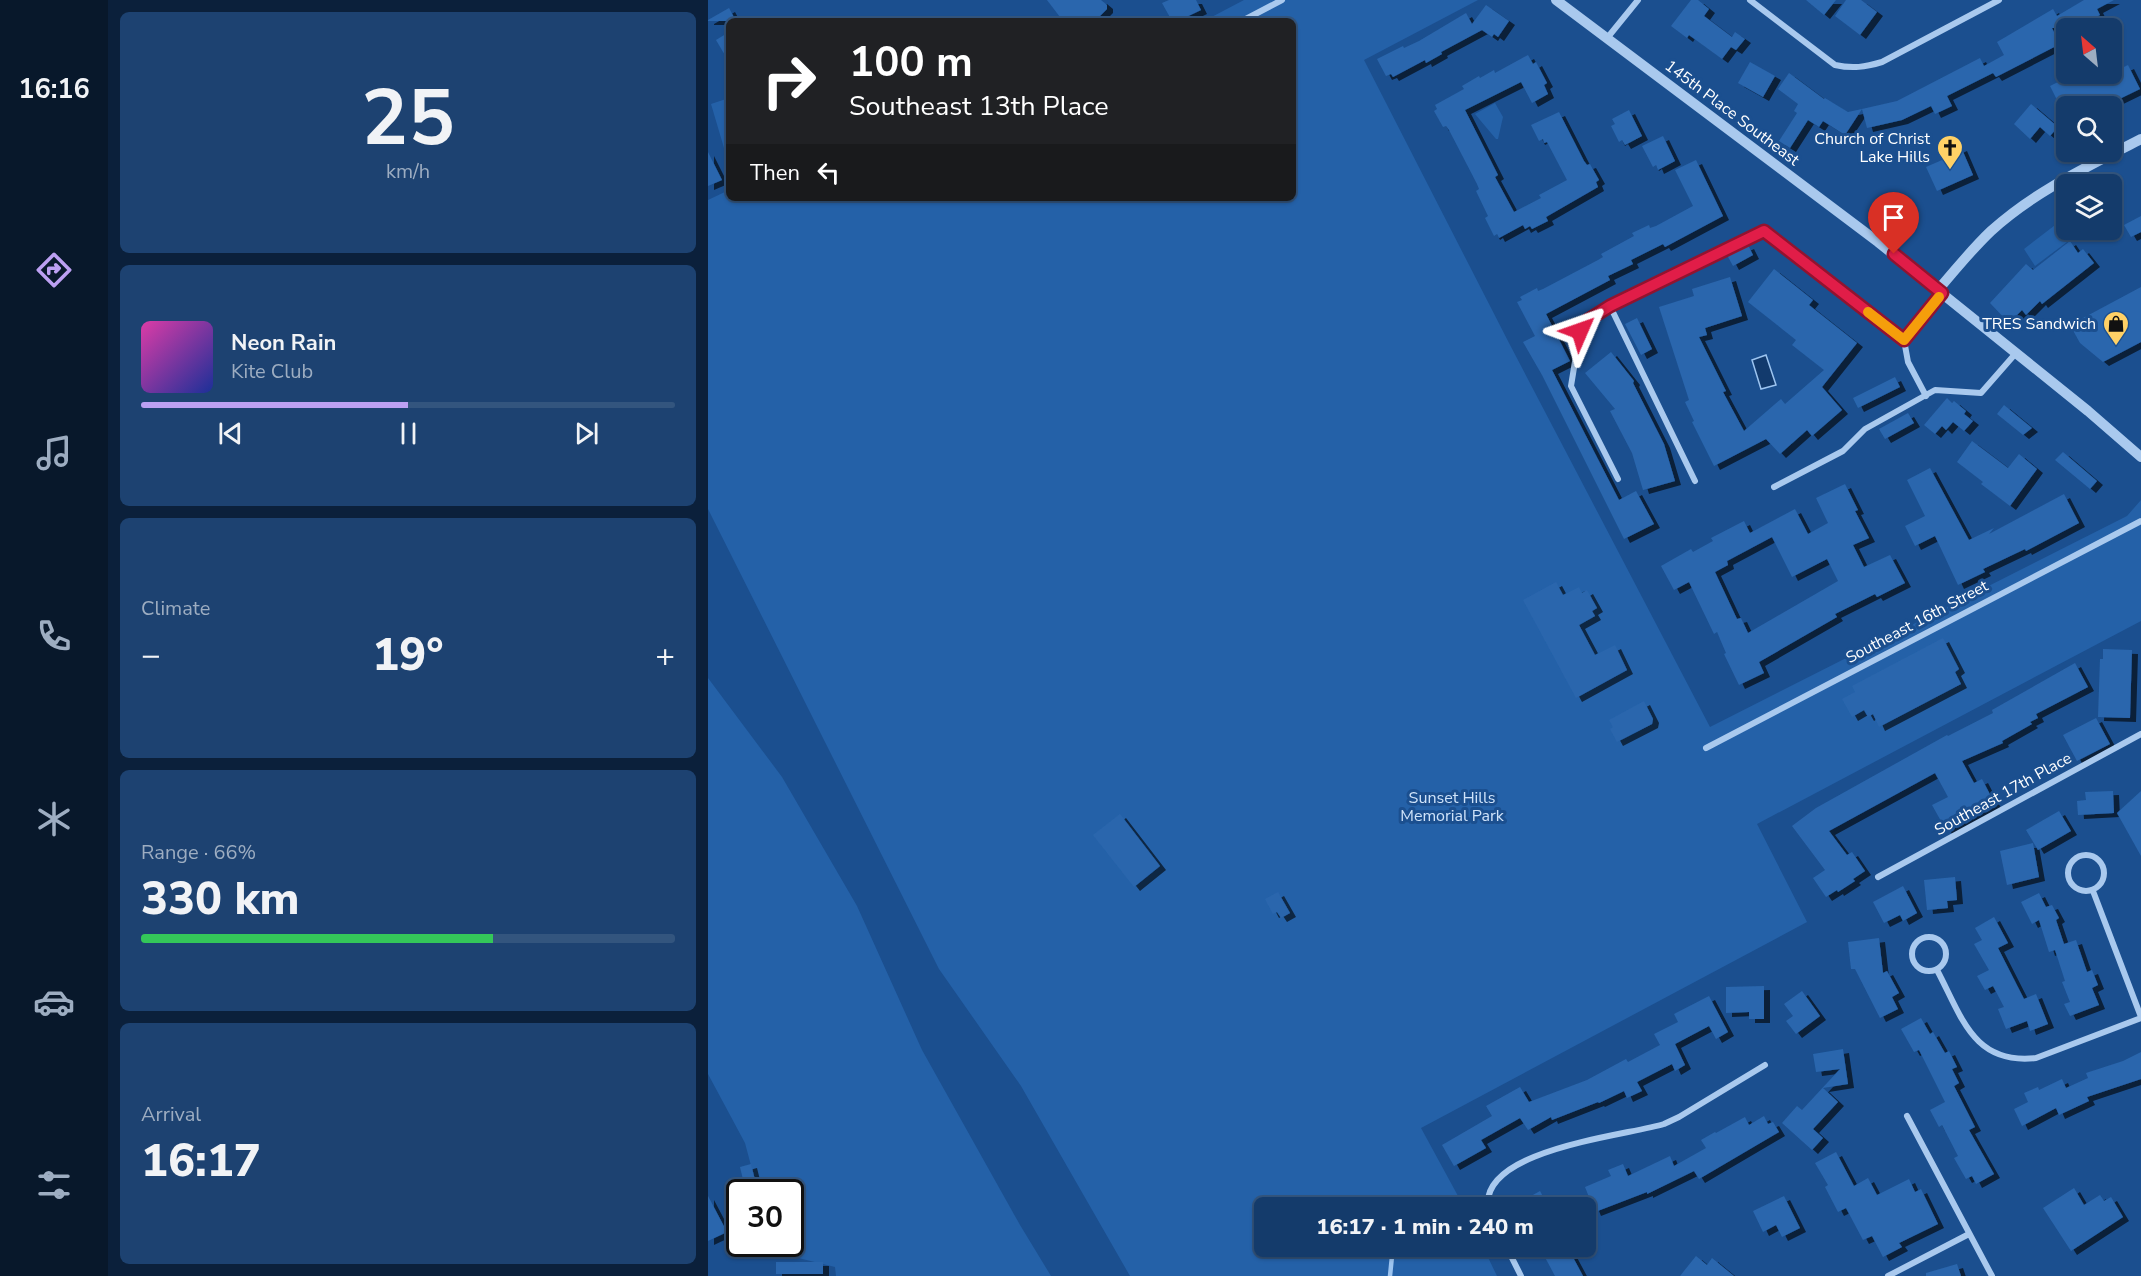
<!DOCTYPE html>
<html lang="en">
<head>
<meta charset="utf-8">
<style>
  body { margin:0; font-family:"Nunito Sans",sans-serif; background:#1d4271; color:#f1f3f6; height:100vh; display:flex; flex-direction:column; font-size:22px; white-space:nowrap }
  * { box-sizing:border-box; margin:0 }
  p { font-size:20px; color:#9dadc1 }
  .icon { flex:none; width:33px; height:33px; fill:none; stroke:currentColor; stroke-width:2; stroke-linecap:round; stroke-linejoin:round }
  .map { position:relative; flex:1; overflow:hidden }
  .sheet { display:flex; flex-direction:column; gap:12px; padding:12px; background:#0b203b; width:600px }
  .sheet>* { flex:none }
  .top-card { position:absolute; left:18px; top:18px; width:570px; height:183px; border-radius:9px; box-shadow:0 2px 4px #0004,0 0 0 2px #33557e; background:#202124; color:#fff; overflow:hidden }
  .needle { width:39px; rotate:332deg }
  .tools { position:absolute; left:1348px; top:18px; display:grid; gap:12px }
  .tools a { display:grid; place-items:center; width:66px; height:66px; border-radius:9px; background:#143b6b; box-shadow:0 2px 4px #0004,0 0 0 2px #33557e; font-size:30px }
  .speed { position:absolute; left:18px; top:1179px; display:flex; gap:12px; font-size:30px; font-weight:700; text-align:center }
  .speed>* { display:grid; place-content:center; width:78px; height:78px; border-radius:50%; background:#143b6b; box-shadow:0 2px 4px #0004,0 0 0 2px #33557e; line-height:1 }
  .speed .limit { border:3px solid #111; border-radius:9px; background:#fff; color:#111 }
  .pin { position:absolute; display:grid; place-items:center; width:51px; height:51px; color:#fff; margin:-62px -26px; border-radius:50% 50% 50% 0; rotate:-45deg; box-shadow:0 0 6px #0007 }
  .pin .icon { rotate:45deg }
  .me { position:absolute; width:66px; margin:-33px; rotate:47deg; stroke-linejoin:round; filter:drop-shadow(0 0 4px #0008) }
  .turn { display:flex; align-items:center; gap:21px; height:126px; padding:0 24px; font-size:27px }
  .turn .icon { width:78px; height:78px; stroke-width:2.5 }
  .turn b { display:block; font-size:42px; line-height:51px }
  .then { display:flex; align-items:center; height:57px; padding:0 24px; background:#0003; gap:12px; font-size:22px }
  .big { font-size:45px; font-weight:800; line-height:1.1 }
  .sheet .card { flex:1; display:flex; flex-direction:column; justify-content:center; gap:9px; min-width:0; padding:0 21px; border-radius:9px; background:#1d4271 }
  .sheet .dial { align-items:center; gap:0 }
  .dial b { font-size:78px; line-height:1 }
  .song { display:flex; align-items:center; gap:18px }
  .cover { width:72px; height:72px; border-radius:9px; background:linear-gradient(135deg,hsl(320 70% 55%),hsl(230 70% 35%)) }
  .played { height:6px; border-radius:3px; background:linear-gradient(90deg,#bca0f2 50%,#33557e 50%) }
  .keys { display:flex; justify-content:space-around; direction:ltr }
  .heat { display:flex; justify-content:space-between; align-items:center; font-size:33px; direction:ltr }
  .charge { height:9px; border-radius:4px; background:linear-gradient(90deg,#34c759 66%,#33557e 0) }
  .trip { position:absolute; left:546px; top:1197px; width:342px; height:60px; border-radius:9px; background:#143b6b; box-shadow:0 2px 4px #0004,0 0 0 2px #33557e; font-weight:800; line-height:60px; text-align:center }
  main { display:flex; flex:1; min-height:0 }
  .tab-bar { display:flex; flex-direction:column; width:108px; justify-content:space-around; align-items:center; background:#08182b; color:#9dadc1 }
  .tab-bar .icon { width:42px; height:42px }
  .tab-bar .current { color:#bca0f2 }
  .tab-bar b { font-size:27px; color:#f1f3f6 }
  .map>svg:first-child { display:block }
  .green { fill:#2461a8 }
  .water { fill:#123a6d; stroke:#9cc4f0; stroke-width:1.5 }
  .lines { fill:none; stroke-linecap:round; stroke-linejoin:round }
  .stream { stroke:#9cc4f0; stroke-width:4.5 }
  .building { fill:#2a66ad; fill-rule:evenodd; filter:url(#shadow) }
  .minor { stroke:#a9c9ee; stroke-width:6 }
  .tertiary { stroke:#a9c9ee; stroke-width:10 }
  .route-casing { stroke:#92132f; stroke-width:15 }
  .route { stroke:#e11d48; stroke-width:10 }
  .slow { stroke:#f59e0b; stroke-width:10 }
  .labels { text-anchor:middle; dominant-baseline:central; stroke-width:6; stroke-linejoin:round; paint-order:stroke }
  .street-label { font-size:16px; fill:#fff; stroke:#1b4f8f }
  .poi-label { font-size:16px; fill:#fff; stroke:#1b4f8f; text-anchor:end }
  .park-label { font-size:16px; fill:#cfe3fa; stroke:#1b4f8f }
</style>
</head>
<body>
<main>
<nav class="tab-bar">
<b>16:16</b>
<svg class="icon current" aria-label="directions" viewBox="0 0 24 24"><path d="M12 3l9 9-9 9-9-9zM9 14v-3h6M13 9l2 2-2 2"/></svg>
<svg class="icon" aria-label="music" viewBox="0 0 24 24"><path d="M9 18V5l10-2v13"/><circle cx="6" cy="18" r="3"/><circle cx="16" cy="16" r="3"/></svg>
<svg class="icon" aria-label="phone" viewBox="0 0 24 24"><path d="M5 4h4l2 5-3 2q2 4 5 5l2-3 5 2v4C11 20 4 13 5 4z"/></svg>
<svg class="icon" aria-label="climate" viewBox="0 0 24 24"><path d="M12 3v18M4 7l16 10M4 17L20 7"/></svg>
<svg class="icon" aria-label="car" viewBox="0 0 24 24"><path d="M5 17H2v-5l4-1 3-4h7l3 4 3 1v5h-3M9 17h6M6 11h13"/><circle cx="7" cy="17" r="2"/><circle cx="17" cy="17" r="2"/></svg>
<svg class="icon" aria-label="filters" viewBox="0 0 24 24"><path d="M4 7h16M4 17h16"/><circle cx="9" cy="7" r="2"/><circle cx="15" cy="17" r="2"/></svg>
</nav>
<section class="sheet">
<div class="card dial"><b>25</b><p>km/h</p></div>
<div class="card">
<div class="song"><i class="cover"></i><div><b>Neon Rain</b><p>Kite Club</p></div></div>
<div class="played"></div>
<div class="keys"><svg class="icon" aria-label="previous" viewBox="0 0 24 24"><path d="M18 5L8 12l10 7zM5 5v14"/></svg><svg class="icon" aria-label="pause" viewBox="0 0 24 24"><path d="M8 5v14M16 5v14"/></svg><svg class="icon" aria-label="next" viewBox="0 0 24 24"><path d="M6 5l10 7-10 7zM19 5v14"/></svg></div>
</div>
<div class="card"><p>Climate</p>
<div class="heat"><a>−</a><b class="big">19°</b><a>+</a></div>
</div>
<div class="card"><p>Range · 66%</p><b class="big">330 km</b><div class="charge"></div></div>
<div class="card"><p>Arrival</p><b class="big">16:17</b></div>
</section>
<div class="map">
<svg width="1433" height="1276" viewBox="0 0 1433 1276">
  <defs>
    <filter id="shadow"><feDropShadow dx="6" dy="4" stdDeviation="0" flood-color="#0009"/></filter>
  </defs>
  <rect width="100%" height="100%" fill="#1b4f8f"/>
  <!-- green -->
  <path class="green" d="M536,0h234l-114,60 145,283 201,384 417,-211 14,-16v121l-384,203 50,98 -386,206 43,79 -200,1v38l219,1 14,29h-367l-109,-190 -82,-117 -231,-460v-309l21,-10v8h564v-177h-89z
    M21,98v67l-18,-61z
    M787,103l8,14 -5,22h-2l-21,-25z
    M1355,219l4,5v6h4l4,6 -40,30 -11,-17z
    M0,678l74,99 75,129 65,144 98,175 31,51h-215l-1,-9 -61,-15 -2,-8h18v-52h-32l-13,-49 -37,-69z"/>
  <!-- water -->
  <path class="water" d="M1058,355l10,30 -15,4 -9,-29z"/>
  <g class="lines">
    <!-- stream -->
    <path class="stream" d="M682,1276l3,-30"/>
  </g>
  <!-- building -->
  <path class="building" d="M339,0h54l6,5v4l-12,12h-32z
    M461,0h27l5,10 -23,11h-6l-10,-18z
    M983,0h7l11,9 -5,7 28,21 3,-5 10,7 -9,11 -5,-3 -9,12 -33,-24 -2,3 -16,-12z
    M1098,0h30l-12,15z
    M1138,0h15l16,12 -17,23 -25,-19z
    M1376,0h30l-17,9 3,6 -25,13h-23l8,16 -64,33 -3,-4 -46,23 5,10 -17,8 -4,-8 -29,14 -35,8 -5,-19 35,-8 83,-43 4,8 20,-11 -7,-13 56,-33 4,7z
    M778,5l23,16 -11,16 -4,-3 -2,3 -10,-7 -41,22 1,2 -16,9 -1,-3 -32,17 -2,-3 -5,2 -9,-17 26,-13 1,2 15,-7 47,-28 6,11z
    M21,8l7,13h-28v-1z
    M21,32v30l-13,-22z
    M820,55l5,9 3,-2 11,21 -3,2 4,9 -16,9 -11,-21 -56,28 33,65 -3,2 19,35 27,-14 -2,-3 28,-15 -20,-38 -3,1 -1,-4 -4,2 -8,-16 28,-13 25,49 3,4 3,-1 9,16 -3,2 2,5 -52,30 2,4 -16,8 -2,-3 -5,3 -2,-4 -24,13 -2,-4 -3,2 -9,-18 3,-2 -12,-25 3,-2 -2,-5 -28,-54 -3,-4 -3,1 -9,-16 3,-2 -2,-4 29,-16 -2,-3 17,-10 1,2 14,-8 1,3z
    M1042,62l25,14 -12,21 -25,-14z
    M1420,65l12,24 -35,17h-45l-10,-20 22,-11 3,7 6,-3 4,7z
    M1081,73l35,26 1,-1 23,14 14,-3 -17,26 -22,-14 -4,6 -11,-7 -18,28 -11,-7 18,-28 -3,-2 4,-7 -20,-15z
    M1323,104l27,23 -8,9 -10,-9 -10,12 -16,-15z
    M921,110l13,26 -17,9 -3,-5 -3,2 -8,-16 4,-2 -3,-5z
    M955,136l12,25 -17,9 -2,-5 -3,2 -11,-21z
    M1253,147l12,28 -36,16 -11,-24 23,-10 -1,-4z
    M0,152l14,28 -14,6z
    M988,160l27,56 -58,31 -2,-3 -32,16 2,4 -25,12 2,4 -64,34 24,47 -18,9 67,130 17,-9 18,33 -30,15 -82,-164 -19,-33 12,-6 -18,-34 5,-2 -2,-3 17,-9 1,3 5,-2 55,-29 5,-3 -2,-3 33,-18 -2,-3 17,-8 1,3 6,-2 35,-19 2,-1 -18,-36z
    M1433,216v16l-10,5 -7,-12z
    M1362,241l8,12 5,-4 11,14 -52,41 -2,-3 -14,14 -4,-5 -13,13 -19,-20 36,-39 7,6z
    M1040,245l5,10 -20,11 -6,-11z
    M1066,269l39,31 -4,5 48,38 -35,44 20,23 -30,26 -5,-6 -27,24 -14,-15 -52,27 -22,-44 2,-1 -9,-19 4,-2 -30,-93 35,-11 -2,-7 38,-12 12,39 -37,12 2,7 -8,2 27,54 -3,1 21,39 37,-32 4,5 39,-34 -32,-25 4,-5 -48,-38z
    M1433,287v55l-38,20 -23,-19 -10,-18z
    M929,318l15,31 -11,6 -16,-31z
    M903,352l23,29 -1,2 31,61 11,37 -32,9 -11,-37 -22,-42 5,-2 -30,-36z
    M1187,377l5,10 -42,21 -5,-10z
    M1239,398l5,5 2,-2 12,10 -2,3 9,7 -9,10 -11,-9 -7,8 -4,-4 -7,8 -11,-9z
    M1296,405l28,23 -9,7 -26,-21z
    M1200,413l6,10 -29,16 -6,-10z
    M1264,441l36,27 11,-14 18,15 -27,37 -29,-22 2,-2 -26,-20z
    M1355,452l34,29 -7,8 -35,-29z
    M1222,468l39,72 25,-12 -5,6 75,-40 15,29 -53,28 -1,-2 -42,20 2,3 -27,13 -23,-49 -20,10 -10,-20 20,-10 -18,-36z
    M1137,484l13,26 -3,1 14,27 -16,7 11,22 26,-12 15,28 -28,14 -2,-3 -40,20 2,3 -78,45 5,11 -25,12 -15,-31 2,-1 -9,-21 -3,2 -25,-52 -15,8 -13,-24 30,-17 2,3 20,-11 -2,-3 33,-17 6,12 45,-24 13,25 20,-11 -12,-25zM1064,537l20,40 35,-18 11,22 -90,52 -7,-15 -4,1 -22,-47 13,-7 -1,-4z
    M848,582l7,13 16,-8 3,6 5,-3 10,18 -5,3 3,5 -16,9 16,30 20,-10 12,25 -51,28 -53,-98z
    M1235,638l16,31 -4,3 6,12 -82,43 -6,-13 -5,3 -4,-7 -12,7 -10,-18 13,-7 -3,-6z
    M1395,649l29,1 -2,68 -32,-1 2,-58h3z
    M1367,663l13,24 -52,27 2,4 -8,4 2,2 -30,17 1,2 -41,18 12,22 8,-4 13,25 -49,26 -14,-25 16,-8 -13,-24 -106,58 18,24 5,-3 13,19 -12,8 2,2 -17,11 -1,-2 -11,7 -13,-19 12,-8 -33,-44 24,-18 131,-73 1,1 45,-23 -1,-3z
    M936,701l9,18 -1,5 -35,18 -7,-13 3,-2 -4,-7z
    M1388,718l14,26 -33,17 -14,-26z
    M1405,791l1,22 -36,2 -1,-14 9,-1 -1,-8z
    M1433,791v65l-24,-43z
    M1351,811l12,20 -33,19 -12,-20z
    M412,814l40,52 -26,21 -41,-52z
    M1325,843l6,34 -32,8 -7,-34z
    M1247,877l2,23 -10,1 1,7 -21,2 -3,-30z
    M1195,886l14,27 -14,8 -3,-6 -16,8 -11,-21z
    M570,892l12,21 -9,5 -4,-6 -4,2 -8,-15z
    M1331,893l7,14 6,-2 7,13 -3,2 8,24 12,-4 11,32 5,-2 6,15 -6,3 7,17 -29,11 -6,-12 6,-2 -8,-20 3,-1 -10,-31 -6,2 -10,-32 -7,4 -11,-22z
    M1286,917l14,26 -10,5 26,51 12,-5 12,30 -18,7 -3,-10 -21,8 -8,-20 6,-2 -11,-21 -8,4 -8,-14 12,-6 -15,-26 8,-4 -7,-12z
    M1171,938l4,35 4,-2 12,22 -7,4 6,12 -18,9 -25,-49h-4l-3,-27z
    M1056,986v33h-15v-7l-23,1v-26z
    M1094,991l18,25 -24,18 -10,-13 7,-5 -9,-12z
    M1001,996l19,36 -12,7 -7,-13 -34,18 10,21 -10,6 -3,-7 -35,18 5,9 -15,7 -3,-7 -25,12 -1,-1 -46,18 -1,-3 -23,13 -8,-12 -39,22 5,8 -32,18 -12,-21 50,-29 -6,-10 34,-19 9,15 58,-22 39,-21 2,3 32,-17 -6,-11 24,-12 -4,-8z
    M1213,1018l9,16 3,-2 12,21 4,-2 8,16 -5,2 7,14 -5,3 21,41 -6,3 25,44 -18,10 -4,-8 -6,3 -12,-21 4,-2 -16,-31 -3,2 -9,-17 15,-8 -26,-52 -5,2 -13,-23z
    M1135,1049l5,35 -25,4 15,14 -25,27 10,9 -11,12 -30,-27 15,-17 5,4 38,-41 -24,3 -3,-18z
    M1433,1052v27l-54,18 2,4 -30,14 -3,-7 -34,18 -8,-17 14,-7 -4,-9 14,-6 1,3 23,-11 4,9 22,-10 -2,-5 37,-12z
    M1056,1116l4,8 5,-2 6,10 -80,47 -5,-8 -47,23v-2l-52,20 -10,-25 26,-11 -3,-6 15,-6 5,12 42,-20 4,10 32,-18 -5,-8 14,-8 1,1 29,-16 4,8z
    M1128,1152l18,34 14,-8 9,17 32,-16 6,13 6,-3 17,35 -39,19 3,4 -19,10 -11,-21 -9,4 -17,-32 -8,4 -13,-25 3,-2 -13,-22z
    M43,1164l7,28h-12l-6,-25z
    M1366,1188l10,17 16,-10 4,6 7,-4 12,20 -52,34 -28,-43z
    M832,1191l9,17h-39z
    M0,1196l19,36 -19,9z
    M1076,1196l16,32 -18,9 -6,-12 -13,7 -10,-21z
    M831,1246h28l16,30h-28z
    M988,1256l11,9 5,-7 22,18h-54z
    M68,1262h47v12h-47z
    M1249,1264l4,12h-35v-3z"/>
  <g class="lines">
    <!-- minor -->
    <path class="minor" d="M1042,0l85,65c18,4 30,2 47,-3l117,-62
      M534,21l40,-21
      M900,37l30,-37
      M902,306l85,175
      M1196,340l4,22 18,34
      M910,479l-47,-93 9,-55 8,-11 22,-14 154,-75 140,109 38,-47
      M1066,487l69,-36 22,-22 70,-39 46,3 35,-40
      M998,748l435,-227
      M1360 873a18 18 0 1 1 36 0a18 18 0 1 1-36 0Z
      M1170,877l263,-143
      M1385,891l48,126
      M1204 954a17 17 0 1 1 34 0a17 17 0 1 1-34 0Z
      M1229,970c25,47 36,95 99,88l105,-40
      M1199,1116l85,160
      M780,1208c-8,-59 137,-72 176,-84l15,-7 86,-52
      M798,1246l15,30
      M1180,1276l81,-42"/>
    <!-- tertiary -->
    <path class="tertiary" d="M848,0l322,242 210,169 53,46
      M1230,290c17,-20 34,-41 53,-59 44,-40 98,-65 150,-92"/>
  </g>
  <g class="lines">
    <defs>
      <path id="route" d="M872,331l8,-11 22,-14 154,-75 140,109 38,-47 -48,-39"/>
    </defs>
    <!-- route casing -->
    <use href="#route" class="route-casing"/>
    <!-- route -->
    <use href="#route" class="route"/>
    <!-- slow -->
    <path class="slow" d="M1160,312l36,28 35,-43"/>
  </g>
  <!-- icons -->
  <defs>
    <symbol id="church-pin" viewBox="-11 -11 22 30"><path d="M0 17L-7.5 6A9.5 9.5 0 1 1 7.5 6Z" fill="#ffd166" stroke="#1b4f8f"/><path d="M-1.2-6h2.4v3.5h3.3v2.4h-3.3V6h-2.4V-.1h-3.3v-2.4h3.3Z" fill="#111"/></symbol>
    <symbol id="shop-pin" viewBox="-11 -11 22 30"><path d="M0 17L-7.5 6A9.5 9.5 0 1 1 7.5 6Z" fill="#ffd166" stroke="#1b4f8f"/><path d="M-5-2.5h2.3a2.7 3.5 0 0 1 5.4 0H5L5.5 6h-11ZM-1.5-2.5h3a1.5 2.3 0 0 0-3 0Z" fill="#111"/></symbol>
  </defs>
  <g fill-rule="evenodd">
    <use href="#church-pin" x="1227" y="133" width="30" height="40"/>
    <use href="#shop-pin" x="1393" y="309" width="30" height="40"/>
  </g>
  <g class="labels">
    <!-- street labels -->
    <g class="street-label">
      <text transform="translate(1024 113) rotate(37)">145th Place Southeast</text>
      <text transform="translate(1209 622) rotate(-28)">Southeast 16th Street</text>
      <text transform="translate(1295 794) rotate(-29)">Southeast 17th Place</text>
    </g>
    <!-- poi labels -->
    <g class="poi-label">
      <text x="1222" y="139">Church of Christ<tspan x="1222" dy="18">Lake Hills</tspan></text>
      <text x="1388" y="324">TRES Sandwich</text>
    </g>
    <!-- park labels -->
    <g class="park-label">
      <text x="744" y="798">Sunset Hills<tspan x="744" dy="18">Memorial Park</tspan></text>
    </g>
  </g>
</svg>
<div class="tools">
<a><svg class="needle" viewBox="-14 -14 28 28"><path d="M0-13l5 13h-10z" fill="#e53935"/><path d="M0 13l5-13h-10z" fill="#9dadc1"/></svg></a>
<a><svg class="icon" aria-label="search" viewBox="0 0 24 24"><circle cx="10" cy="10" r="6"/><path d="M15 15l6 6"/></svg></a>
<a><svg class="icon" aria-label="layers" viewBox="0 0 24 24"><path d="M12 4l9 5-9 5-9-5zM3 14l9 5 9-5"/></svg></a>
</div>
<div class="speed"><div class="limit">30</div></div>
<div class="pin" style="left:1186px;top:254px;background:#d93025"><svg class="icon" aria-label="arrive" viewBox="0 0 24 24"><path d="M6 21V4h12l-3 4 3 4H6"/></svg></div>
<svg class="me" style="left:872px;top:331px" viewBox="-20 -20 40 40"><path d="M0-17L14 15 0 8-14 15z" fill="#e11d48" stroke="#fff" stroke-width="4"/></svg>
<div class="trip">16:17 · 1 min · 240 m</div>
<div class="top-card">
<div class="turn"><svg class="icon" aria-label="right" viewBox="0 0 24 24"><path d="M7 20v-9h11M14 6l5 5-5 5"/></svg><div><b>100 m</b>Southeast 13th Place</div></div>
<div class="then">Then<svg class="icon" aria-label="left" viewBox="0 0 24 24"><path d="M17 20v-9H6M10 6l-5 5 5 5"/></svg></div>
</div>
</div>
</main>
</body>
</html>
